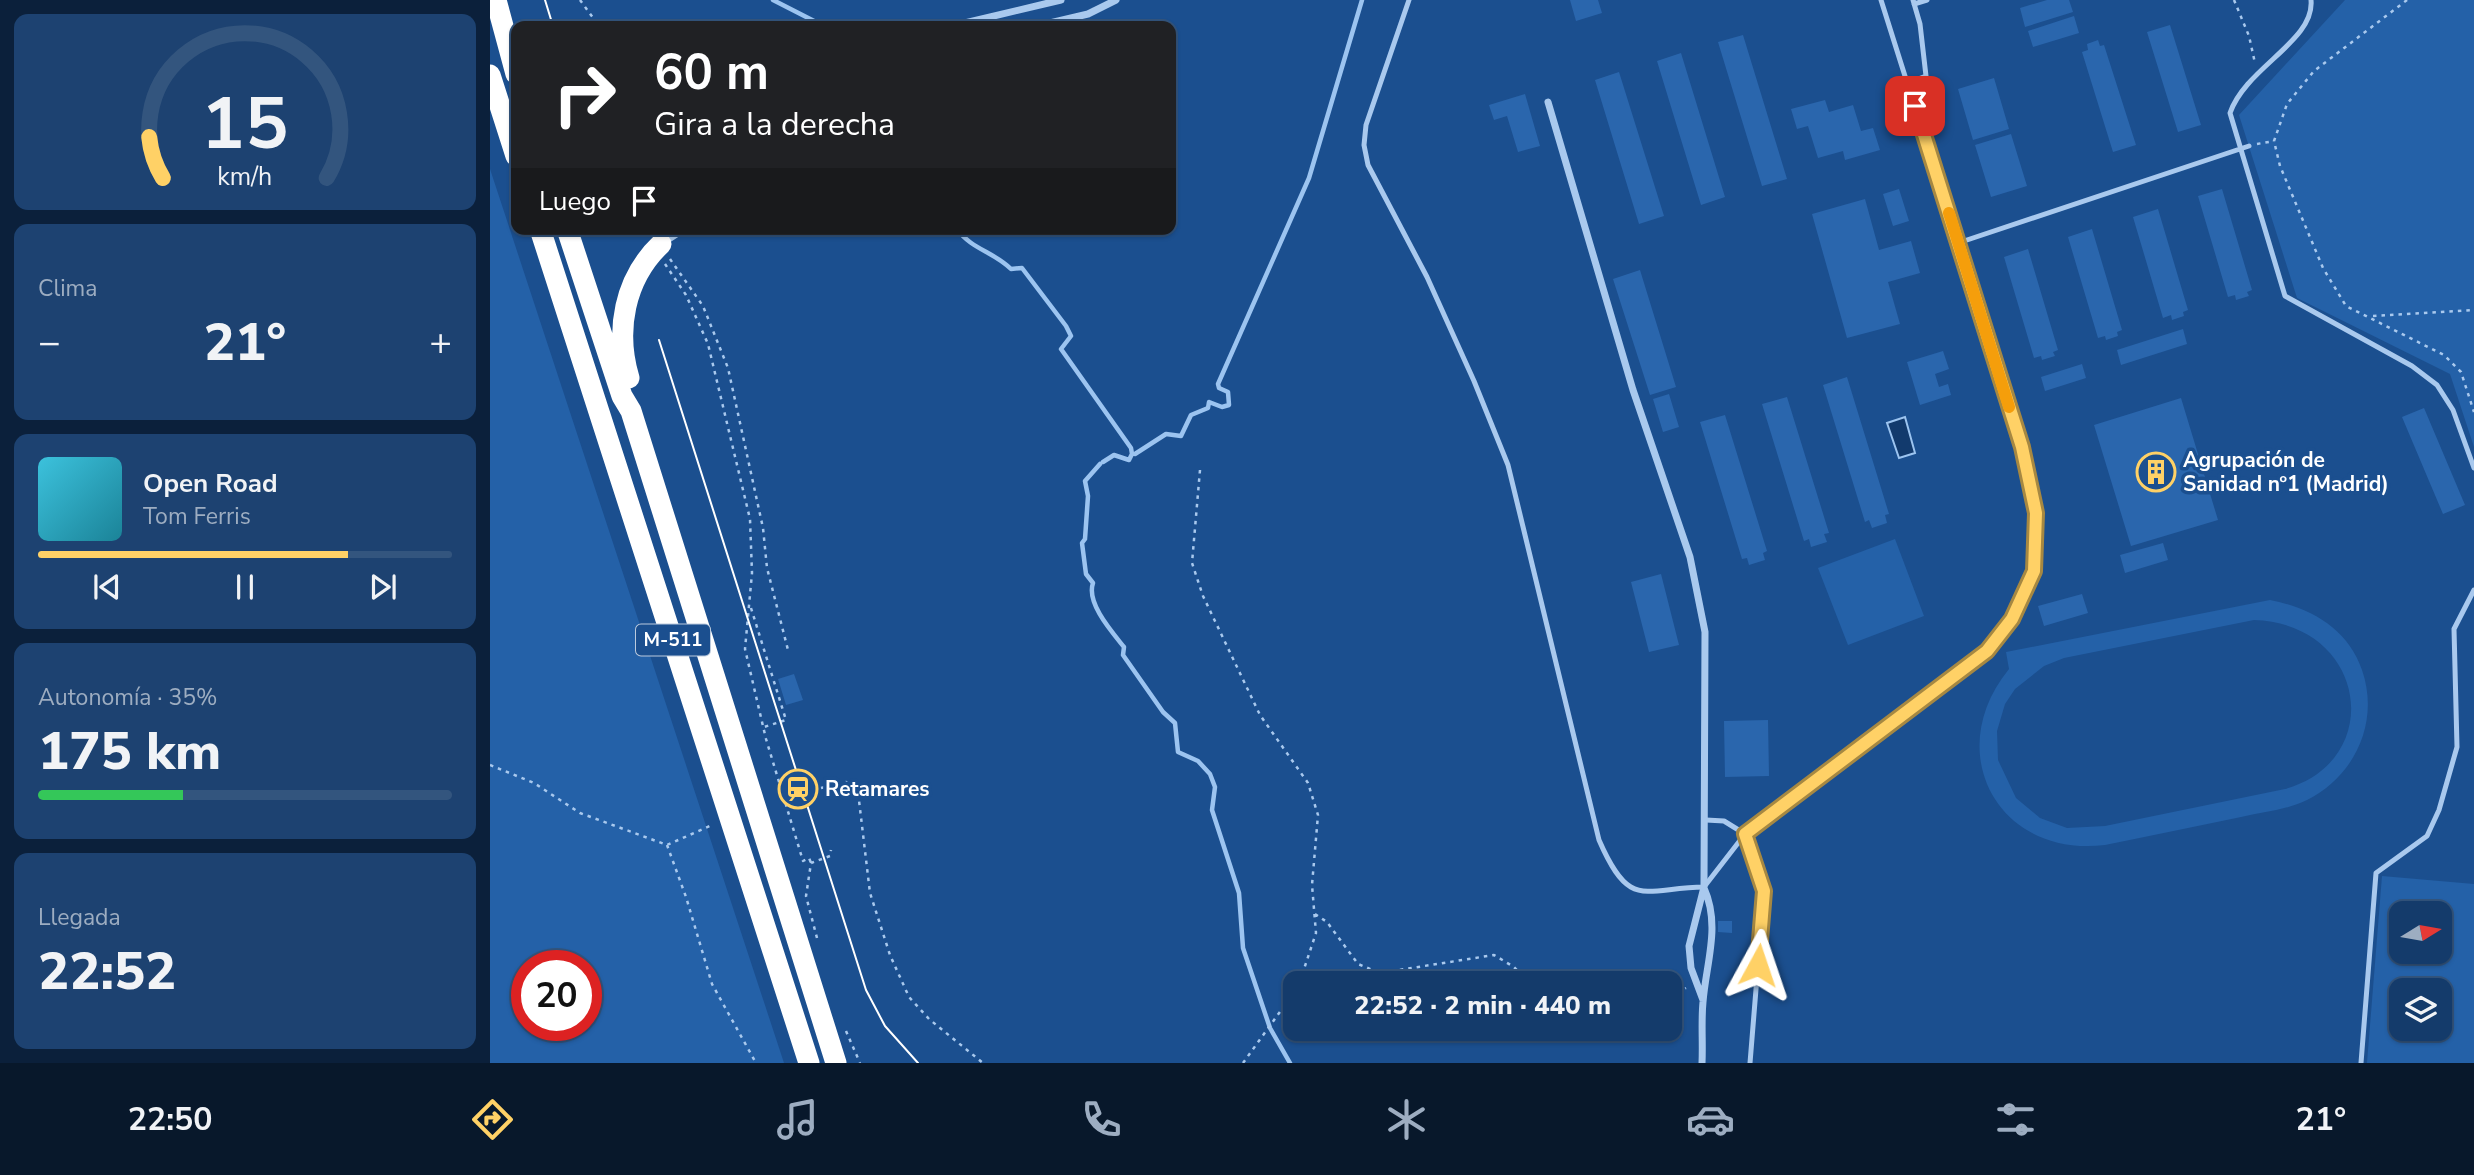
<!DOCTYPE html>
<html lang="es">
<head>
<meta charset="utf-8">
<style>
  body { margin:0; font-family:"Nunito Sans",sans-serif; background:#1d4271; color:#f1f3f6; height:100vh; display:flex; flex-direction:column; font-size:26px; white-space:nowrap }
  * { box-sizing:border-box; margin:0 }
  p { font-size:23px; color:#9dadc1 }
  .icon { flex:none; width:38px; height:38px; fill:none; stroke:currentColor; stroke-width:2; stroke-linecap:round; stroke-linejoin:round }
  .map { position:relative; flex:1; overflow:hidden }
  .sheet { display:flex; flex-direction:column; gap:14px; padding:14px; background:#0b203b; width:490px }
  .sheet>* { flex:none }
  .banner { position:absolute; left:21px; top:21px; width:665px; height:214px; border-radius:14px; box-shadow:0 2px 5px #0004,0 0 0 2px #33557e; background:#202124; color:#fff; overflow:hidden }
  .needle { width:46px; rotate:79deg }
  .fabs { position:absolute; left:1899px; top:901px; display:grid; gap:14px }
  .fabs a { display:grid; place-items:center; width:63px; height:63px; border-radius:14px; background:#143b6b; box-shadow:0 2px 5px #0004,0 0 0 2px #33557e; font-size:35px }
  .speed { position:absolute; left:21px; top:950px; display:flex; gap:14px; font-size:35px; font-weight:700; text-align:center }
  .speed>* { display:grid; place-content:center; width:91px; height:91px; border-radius:50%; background:#143b6b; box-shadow:0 2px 5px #0004,0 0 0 2px #33557e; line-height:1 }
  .speed .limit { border:10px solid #d22; background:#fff; color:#111 }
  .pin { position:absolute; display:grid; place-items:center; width:60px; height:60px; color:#fff; margin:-30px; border-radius:14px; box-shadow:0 4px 10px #0006 }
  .me { position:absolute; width:77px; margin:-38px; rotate:5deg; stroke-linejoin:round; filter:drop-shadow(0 0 5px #0008) }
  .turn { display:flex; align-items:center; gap:24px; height:147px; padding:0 28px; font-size:32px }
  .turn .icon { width:91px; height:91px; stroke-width:2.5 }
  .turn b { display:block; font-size:49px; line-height:60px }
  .then { display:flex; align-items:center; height:66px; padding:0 28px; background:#0003; gap:14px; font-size:26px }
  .big { font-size:52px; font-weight:800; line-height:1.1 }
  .sheet .widget { flex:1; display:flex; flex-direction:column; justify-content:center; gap:10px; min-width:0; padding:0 24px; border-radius:14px; background:#1d4271 }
  .sheet .dial { align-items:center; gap:0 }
  .dial svg { height:182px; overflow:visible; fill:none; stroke:#33557e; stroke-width:7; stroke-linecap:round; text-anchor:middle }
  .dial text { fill:#f1f3f6; stroke:none }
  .song { display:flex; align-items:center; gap:21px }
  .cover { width:84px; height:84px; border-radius:10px; background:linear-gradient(135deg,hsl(190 70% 55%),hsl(190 70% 35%)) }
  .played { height:7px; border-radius:4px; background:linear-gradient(90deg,#ffd166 75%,#33557e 75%) }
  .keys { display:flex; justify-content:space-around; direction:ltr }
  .heat { display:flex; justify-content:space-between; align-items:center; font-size:38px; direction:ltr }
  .charge { height:10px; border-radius:5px; background:linear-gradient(90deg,#34c759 35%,#33557e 0) }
  .trip { position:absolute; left:793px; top:971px; width:399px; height:70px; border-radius:14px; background:#143b6b; box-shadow:0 2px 5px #0004,0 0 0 2px #33557e; font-weight:800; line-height:70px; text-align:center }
  .tabs { display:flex; height:112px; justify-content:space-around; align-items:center; background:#08182b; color:#9dadc1 }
  .tabs .icon { width:49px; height:49px }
  .tabs .current { color:#ffd166 }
  .tabs b { font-size:32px; color:#f1f3f6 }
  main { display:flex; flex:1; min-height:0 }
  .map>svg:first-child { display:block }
  .green { fill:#2461a8; fill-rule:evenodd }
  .water { fill:#123a6d; stroke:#9cc4f0; stroke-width:2 }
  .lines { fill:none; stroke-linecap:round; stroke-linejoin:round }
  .stream { stroke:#9cc4f0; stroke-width:4.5 }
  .building { fill:#2a66ad }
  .path { stroke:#a9c9ee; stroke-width:2.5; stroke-dasharray:3.5 5; stroke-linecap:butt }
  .lane { stroke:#a9c9ee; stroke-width:5 }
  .street { stroke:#a9c9ee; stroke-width:7 }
  .highway { stroke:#fff; stroke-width:21 }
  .tram { stroke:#fff; stroke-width:2 }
  .route-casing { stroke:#a68842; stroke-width:18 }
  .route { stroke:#ffd166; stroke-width:12 }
  .slow { stroke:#f59e0b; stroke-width:12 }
  .labels { text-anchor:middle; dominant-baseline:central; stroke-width:7; stroke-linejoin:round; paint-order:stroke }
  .shield { fill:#1b4f8f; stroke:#bbcadd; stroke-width:2 }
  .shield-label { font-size:19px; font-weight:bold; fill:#fff }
  .poi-label { font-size:21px; font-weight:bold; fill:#fff; stroke:#1b4f8f; text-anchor:start }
</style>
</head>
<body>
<main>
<section class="sheet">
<div class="widget dial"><svg viewBox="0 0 100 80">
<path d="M14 69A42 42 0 1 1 86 69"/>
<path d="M14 69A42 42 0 0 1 8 51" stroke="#ffd166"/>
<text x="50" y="56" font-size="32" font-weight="700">15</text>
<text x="50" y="72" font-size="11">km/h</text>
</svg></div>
<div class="widget"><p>Clima</p>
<div class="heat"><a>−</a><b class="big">21°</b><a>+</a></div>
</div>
<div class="widget">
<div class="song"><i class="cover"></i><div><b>Open Road</b><p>Tom Ferris</p></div></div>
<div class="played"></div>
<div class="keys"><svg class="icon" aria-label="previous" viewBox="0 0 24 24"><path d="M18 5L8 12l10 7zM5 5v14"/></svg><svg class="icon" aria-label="pause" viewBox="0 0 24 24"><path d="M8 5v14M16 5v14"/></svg><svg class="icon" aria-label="next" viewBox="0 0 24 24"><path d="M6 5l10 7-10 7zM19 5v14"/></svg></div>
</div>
<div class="widget"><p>Autonomía · 35%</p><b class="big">175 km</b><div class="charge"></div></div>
<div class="widget"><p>Llegada</p><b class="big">22:52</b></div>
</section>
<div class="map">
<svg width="1984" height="1063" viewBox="0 0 1984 1063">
  <rect width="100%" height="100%" fill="#1b4f8f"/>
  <!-- green -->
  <path class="green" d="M1855,0h129v447l-24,-73 -153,-76 -58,-183z
    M0,169l294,894h-294zM37,966h59v60h-59z
    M1405,539l29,77 -76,29 -30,-77z
    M1780,600c41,8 78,29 92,70 18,52 -7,106 -55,130 -20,10 -45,12 -66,17 -45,9 -90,19 -136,28 -107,13 -164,-93 -96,-176l-3,-17zM1764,620c114,4 132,141 31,169l-180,37 -38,2 -27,-10 -24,-20 -18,-38 -1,-29 8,-27 10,-15 29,-23 20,-8z
    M1892,876l92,8v179h-107zM1911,914h39v38h-39zM1950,990v39h-39v-39z"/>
  <!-- water -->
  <path class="water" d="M1415,417l10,36 -16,5 -12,-35z"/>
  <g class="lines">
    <!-- stream -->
    <path class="stream" d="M283,0l45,23
      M467,229c14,20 37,23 54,40l11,-1 44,58 5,10 -10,13 70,99 1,6 -3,6 -15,-5 -11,7
      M645,454l31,-20 15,2 10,-21 17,-7 1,-6 13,5 7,-2 -1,-13 -9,-4 -1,-4 91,-206 53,-178
      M610,464l-15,17 3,15 -3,43 -3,4 4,31 7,9c-7,20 19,49 31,64l-1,8 40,57 12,11 3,29 20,9 12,13 5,13 -3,23 27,83 4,55 27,80 20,35"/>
  </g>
  <!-- building -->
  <path class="building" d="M1080,0h28l4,13 -26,8z
    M1557,0h22l4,12 -48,15 -5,-19z
    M1584,16l5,17 -46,14 -5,-16z
    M1680,25l31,100 -23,7 -31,-100z
    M1253,35l44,144 -25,7 -44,-144z
    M1608,40l2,6 4,-1 32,100 -23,7 -31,-100 6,-2 -1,-6z
    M1191,53l44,144 -24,8 -44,-144z
    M1129,72l45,144 -25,8 -44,-144z
    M1504,78l15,51 -36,11 -15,-51z
    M1035,94l15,52 -22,6 -11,-36 -13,4 -5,-15z
    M1335,100l4,12 24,-7 8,26 12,-3 7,22 -35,10 -2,-9 -25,7 -10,-32 -11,3 -6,-20z
    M1521,134l16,52 -36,11 -16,-52z
    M1409,189l10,32 -16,5 -10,-32z
    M1732,189l30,101 -5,2 2,4 -13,4 -1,-5 -7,2 -30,-101z
    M1375,199l14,51 32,-9 9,32 -32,9 12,42 -53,14 -35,-124z
    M1668,209l30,101 -5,2 1,4 -12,4 -1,-5 -8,3 -30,-101z
    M1602,229l30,101 -5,2 1,4 -12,4 -1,-4 -7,2 -30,-101z
    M1538,249l30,101 -5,2 2,4 -13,4 -1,-4 -7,2 -30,-101z
    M1150,270l36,117 -26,8 -37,-116z
    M1693,329l4,15 -66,21 -4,-15z
    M1453,351l6,18 -14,5 4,13 9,-3 3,11 -31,10 -13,-43z
    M1592,364l4,14 -41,13 -4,-14z
    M1357,377l42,137 -4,1 2,8 -15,5 -3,-8 -4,2 -42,-137z
    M1179,394l10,33 -16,5 -10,-33z
    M1297,397l42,136 -5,1 3,8 -16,5 -2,-8 -5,2 -42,-137z
    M1691,398l37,122 -87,26 -37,-121z
    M1934,408l41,97 -22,9 -41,-97z
    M1235,415l42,136 -4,2 2,7 -16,5 -2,-7 -5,1 -42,-137z
    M1673,543l5,17 -43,13 -5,-18z
    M1171,574l18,71 -30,7 -18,-70z
    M1592,594l6,19 -44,13 -6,-20z
    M304,674l9,26 -17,5 -8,-26z
    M1278,720l1,56 -44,1 -1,-56z
    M1228,921h14v12l-14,-1z"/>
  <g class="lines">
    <!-- path -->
    <path class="path" d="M90,0l19,26
      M1744,0l15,36 6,27
      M1917,0l-93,71 -27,33 -13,37 6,25 43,102 23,38 98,49 17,17 13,40
      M1767,144l17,-3
      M180,259l33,47 25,62 35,160 4,40 21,82
      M175,264l21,31 22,49 42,175 2,54 -7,76 21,90 37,122 6,-3 2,5
      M1883,316l101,-6
      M710,470l-8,93 11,33 57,119 48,68 10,32 -6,70 4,48 -17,51
      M261,608l35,112 -22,7
      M0,765l44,18 46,30 87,32 45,-20
      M331,788l25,-6 12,10 12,101 20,62 19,42 20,22 54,44
      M177,845l19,52 26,87 44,79
      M825,914l12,8 31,42 22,9 114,-18 20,12 16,17
      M327,938l-11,-42 5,-33 19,-7 1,-6
      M1180,996l16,-8
      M356,1031l14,32
      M753,1063l52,-72"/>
    <!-- lane -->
    <path class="lane" d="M919,0l-43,125 -2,20 4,20 59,112 47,104 34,84 91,375c31,71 44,48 105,47l41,-53 242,-183c60,-77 54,-113 35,-204l-141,-447
      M1821,0c4,41 -65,67 -81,113l55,183 127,70 25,19 16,25 21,58
      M1424,4l13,-4
      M1418,83l18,-7 -6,-52 -7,-24
      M1468,243l291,-97
      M1216,820l18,1 21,13 19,57 -14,172
      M1871,1063l15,-190 51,-37 12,-26 18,-63 -3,-118 20,-39"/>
    <!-- street -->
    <path class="street" d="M462,26l109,-26
      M547,26l51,-12 28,-14
      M1058,102l85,288 57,167 15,75 -1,255 -15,59 2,22 12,32
      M174,242l20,-13
      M1212,1063c1,-20 -1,-41 1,-61 3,-39 18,-76 1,-114"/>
    <!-- highway -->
    <path class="highway" d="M6,0l20,74
      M0,75l26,81
      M50,229l269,834
      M77,229l55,167 9,15 205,652
      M139,378c-14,-47 -5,-99 32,-134"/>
    <!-- tram -->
    <path class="tram" d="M55,0l8,26
      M169,340l207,650 19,36 33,37"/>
  </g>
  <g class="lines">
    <defs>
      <path id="route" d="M1268,965l6,-74 -19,-57 242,-183 25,-32 22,-48 2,-58 -14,-66 -107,-341"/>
    </defs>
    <!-- route casing -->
    <use href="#route" class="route-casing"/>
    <!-- route -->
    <use href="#route" class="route"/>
    <!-- slow -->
    <path class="slow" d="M1459,213l60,194"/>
  </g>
  <!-- icons -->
  <defs>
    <symbol id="building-ring" viewBox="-11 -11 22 22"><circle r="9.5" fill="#1b4f8f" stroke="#ffd166" stroke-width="1.5"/><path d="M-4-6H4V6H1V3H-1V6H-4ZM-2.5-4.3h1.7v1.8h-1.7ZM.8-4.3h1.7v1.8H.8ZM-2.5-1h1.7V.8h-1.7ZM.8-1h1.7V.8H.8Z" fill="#ffd166"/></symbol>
    <symbol id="station-ring" viewBox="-11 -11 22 22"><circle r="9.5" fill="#1b4f8f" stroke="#ffd166" stroke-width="1.5"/><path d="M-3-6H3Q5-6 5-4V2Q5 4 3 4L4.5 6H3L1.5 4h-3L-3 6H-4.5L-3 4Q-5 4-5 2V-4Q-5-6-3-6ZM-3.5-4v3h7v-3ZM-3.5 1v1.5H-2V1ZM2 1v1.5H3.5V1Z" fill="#ffd166"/></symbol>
  </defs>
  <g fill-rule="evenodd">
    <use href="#building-ring" x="1644" y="450" width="44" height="44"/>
    <use href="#station-ring" x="286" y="767" width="44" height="44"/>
  </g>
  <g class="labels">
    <!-- shield labels -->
    <rect class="shield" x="146" y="624.5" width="74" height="31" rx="5"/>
    <g class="shield-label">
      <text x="183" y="640">M-511</text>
    </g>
    <!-- poi labels -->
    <g class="poi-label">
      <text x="1693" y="460">Agrupación de<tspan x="1693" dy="24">Sanidad nº1 (Madrid)</tspan></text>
      <text x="335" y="789">Retamares</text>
    </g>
  </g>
</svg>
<div class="fabs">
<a><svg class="needle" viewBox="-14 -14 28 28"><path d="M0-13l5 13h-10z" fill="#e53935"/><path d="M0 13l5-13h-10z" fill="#9dadc1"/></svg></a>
<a><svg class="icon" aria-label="layers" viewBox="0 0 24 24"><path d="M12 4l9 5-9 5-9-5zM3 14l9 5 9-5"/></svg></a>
</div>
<div class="speed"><div class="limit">20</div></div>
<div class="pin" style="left:1425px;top:106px;background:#d93025"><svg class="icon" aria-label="arrive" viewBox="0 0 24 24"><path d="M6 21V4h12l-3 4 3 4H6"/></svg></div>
<svg class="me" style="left:1268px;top:965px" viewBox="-20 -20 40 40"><path d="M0-17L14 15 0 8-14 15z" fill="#ffd166" stroke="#fff" stroke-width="4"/></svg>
<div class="trip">22:52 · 2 min · 440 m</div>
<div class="banner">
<div class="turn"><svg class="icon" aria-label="right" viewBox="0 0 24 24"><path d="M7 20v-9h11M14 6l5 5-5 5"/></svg><div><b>60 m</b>Gira a la derecha</div></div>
<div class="then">Luego<svg class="icon" aria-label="arrive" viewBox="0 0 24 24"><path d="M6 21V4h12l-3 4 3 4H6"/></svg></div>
</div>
</div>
</main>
<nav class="tabs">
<b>22:50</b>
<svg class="icon current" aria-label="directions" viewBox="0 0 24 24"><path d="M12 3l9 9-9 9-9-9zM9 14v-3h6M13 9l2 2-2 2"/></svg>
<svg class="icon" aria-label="music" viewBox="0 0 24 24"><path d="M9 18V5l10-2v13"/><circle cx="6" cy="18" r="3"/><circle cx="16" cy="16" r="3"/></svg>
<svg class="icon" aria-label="phone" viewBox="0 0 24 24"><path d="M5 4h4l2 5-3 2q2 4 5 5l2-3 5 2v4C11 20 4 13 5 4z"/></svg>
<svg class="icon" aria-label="climate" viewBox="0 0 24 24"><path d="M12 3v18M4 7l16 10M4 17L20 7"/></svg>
<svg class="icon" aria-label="car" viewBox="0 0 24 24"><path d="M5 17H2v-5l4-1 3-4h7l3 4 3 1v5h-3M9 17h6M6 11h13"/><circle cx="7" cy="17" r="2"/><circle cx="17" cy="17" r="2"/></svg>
<svg class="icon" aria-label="filters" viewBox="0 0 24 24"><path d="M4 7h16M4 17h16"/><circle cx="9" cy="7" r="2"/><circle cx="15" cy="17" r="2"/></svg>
<b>21°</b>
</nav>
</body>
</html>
